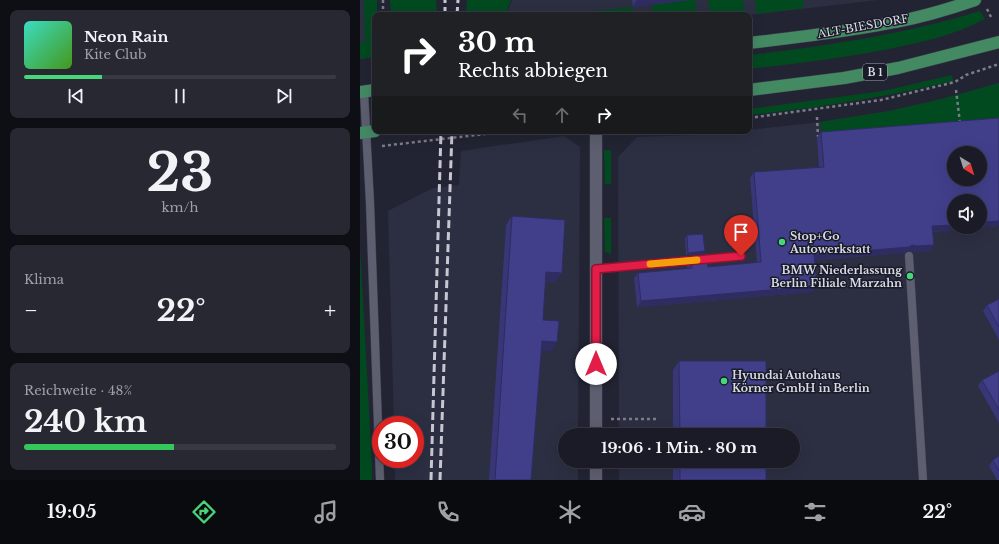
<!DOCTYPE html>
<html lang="de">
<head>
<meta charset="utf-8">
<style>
  body { margin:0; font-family:"Libre Baskerville",serif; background:#272832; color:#f1f3f6; height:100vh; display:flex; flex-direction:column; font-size:15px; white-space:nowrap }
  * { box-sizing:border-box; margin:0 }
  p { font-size:13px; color:#9fa1a7 }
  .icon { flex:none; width:22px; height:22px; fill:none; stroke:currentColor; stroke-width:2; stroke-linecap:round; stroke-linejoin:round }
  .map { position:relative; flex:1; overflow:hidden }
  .sheet { display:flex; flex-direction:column; gap:10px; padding:10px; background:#0e0f15; width:360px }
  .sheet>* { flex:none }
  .banner { position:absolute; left:12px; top:12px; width:380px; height:122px; border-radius:8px; box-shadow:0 4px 16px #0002,0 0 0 1px #383943; background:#202124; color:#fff; overflow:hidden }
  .needle { width:26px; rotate:142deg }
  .buttons { position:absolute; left:587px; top:146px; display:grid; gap:8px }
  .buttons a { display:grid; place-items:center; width:40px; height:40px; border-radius:50%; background:#1a1b26; box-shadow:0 4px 16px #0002,0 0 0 1px #383943; font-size:20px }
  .speed { position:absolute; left:12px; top:416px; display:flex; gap:8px; font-size:20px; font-weight:700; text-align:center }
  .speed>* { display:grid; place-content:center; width:52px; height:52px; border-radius:50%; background:#1a1b26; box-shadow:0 4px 16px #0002,0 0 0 1px #383943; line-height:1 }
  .speed .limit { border:6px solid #d22; background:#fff; color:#111 }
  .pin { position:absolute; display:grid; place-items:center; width:34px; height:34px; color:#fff; margin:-41px -17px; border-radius:50% 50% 50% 0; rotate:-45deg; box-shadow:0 0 4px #0007 }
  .pin .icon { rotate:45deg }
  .me { position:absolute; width:44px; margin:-22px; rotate:0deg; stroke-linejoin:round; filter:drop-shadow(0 0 3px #0008) }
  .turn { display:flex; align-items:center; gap:14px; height:84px; padding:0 20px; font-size:18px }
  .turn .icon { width:52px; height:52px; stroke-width:2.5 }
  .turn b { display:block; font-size:28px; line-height:34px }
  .lanes { display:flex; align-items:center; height:38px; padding:0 20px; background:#0003; justify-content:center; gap:20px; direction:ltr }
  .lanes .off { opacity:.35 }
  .big { font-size:30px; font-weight:800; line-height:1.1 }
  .sheet .tile { flex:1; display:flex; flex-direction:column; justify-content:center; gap:6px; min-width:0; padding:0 14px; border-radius:8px; background:#272832 }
  .sheet .dial { align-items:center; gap:0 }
  .dial b { font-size:52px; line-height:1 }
  .song { display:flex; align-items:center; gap:12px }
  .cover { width:48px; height:48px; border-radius:6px; background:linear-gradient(135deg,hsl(170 70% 55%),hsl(100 70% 35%)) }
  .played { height:4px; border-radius:2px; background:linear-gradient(90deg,#48d778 25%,#383943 25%) }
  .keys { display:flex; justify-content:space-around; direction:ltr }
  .heat { display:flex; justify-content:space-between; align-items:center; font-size:22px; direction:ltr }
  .charge { height:6px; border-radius:3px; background:linear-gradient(90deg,#34c759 48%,#383943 0) }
  .trip { position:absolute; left:198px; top:428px; width:242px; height:40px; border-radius:20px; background:#1a1b26; box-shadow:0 4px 16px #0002,0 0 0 1px #383943; font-weight:800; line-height:40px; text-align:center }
  .menu { display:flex; height:64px; justify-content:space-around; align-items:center; background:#0a0b0f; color:#9fa1a7 }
  .menu .icon { width:28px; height:28px }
  .menu .on { color:#48d778 }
  .menu b { font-size:18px; color:#f1f3f6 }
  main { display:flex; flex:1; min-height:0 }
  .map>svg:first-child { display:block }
  .built { fill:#2c2e42; fill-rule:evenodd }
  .green { fill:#014a20 }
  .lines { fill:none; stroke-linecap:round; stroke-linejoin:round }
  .lane-casing { stroke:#3d3e4b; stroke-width:9 }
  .street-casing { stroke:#3d3e4b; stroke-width:13 }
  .primary-casing { stroke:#3d3e4b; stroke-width:13 }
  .path { stroke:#7c7d89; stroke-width:2.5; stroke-dasharray:3 3; stroke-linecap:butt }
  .lane { stroke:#5d5f70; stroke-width:8 }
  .street { stroke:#5d5f70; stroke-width:12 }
  .primary { stroke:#438a63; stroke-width:12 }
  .rail { stroke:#c6c7d1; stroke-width:3; stroke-dasharray:8 4; stroke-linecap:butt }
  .wall { fill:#383677 }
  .shaded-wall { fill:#2e2c61 }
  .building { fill:#413f8a; stroke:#2e2c61; fill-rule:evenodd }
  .route-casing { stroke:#92132f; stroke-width:10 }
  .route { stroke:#e11d48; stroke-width:7 }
  .slow { stroke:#f59e0b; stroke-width:7 }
  .poi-dot { fill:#48d778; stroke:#191b29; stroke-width:1.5 }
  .labels { text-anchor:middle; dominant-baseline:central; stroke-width:3; stroke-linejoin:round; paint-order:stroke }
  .shield { fill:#191b29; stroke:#9fa1ac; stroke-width:1 }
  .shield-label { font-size:10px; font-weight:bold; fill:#d9dae4 }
  .street-label { font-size:11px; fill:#d9dae4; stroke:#191b29 }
  .poi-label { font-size:11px; font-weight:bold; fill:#d9dae4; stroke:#191b29; text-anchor:start }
</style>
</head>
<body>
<main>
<section class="sheet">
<div class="tile">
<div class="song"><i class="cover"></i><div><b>Neon Rain</b><p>Kite Club</p></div></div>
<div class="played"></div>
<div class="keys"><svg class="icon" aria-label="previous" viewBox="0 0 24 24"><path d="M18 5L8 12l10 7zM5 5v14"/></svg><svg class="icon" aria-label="pause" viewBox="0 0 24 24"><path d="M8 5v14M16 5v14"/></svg><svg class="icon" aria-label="next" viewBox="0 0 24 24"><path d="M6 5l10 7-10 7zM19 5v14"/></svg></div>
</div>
<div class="tile dial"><b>23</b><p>km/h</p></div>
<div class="tile"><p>Klima</p>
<div class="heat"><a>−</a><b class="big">22°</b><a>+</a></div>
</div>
<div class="tile"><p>Reichweite · 48%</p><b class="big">240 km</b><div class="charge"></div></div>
</section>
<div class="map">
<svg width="639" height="480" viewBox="0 0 639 480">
  <rect width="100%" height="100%" fill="#232433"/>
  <!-- built -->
  <path class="built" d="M0,0h17v15h-2v42l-15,2z
    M152,0h366l-130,15 -18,-4 -36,4h-188z
    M639,83v397h-380v-19h174v-26h-174l-1,-278 19,-20 58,-2 41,-4h13v-1l71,-8 69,-11 53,-12zM594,153h26v26h-26zM594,201h26v26h-26z
    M204,136l16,11 -2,288h-13v26h13v19h-183v-21h20v-34h-21l-6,-214 45,-23 26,-3 2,-34z"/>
  <!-- green -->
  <path class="green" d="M4,0h13v15h-2v42l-15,2v-16l5,-1z
    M30,0h46l1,15h-46z
    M107,0h44l-6,15h-39z
    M328,0h7l2,15h-43l-2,-11z
    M348,0h35l2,15 -15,-4 -20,2z
    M395,0h48l1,8 -47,6z
    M273,7v8h-76z
    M620,11l5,8c-30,16 -63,23 -96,30 -47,9 -93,15 -140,20v-14c59,-7 117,-15 175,-29 19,-4 38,-10 56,-15z
    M592,75l1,6c-68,16 -134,27 -204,34v-6l134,-18z
    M639,83v41l-177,13 -2,-15 69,-11 53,-12z
    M244,150h7v34h-6z
    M244,218h7v36l-6,-2z
    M0,246l12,220v14h-12z"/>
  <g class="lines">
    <defs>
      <path id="lane" d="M4,92l6,111 10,277
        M549,256l14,224
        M236,269l145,-13"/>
      <path id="street" d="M236,131v304
        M236,461v19"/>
      <path id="primary" d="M389,43c49,-6 98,-11 146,-21 27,-5 54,-13 80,-22
        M389,90l95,-12 54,-10 101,-26
        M0,92l15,-2
        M0,133l15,-2"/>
    </defs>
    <!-- lane casing -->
    <use href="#lane" class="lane-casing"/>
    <!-- street casing -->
    <use href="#street" class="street-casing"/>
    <!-- primary casing -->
    <use href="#primary" class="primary-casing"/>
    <!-- path -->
    <path class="path" d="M627,9l4,8
      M23,15v-15
      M596,90l4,33
      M457,117l1,20
      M389,118l132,-18 74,-18 11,-7 33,-11
      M22,146l129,-15
      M251,419h46"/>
    <!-- lane -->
    <use href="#lane" class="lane"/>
    <!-- street -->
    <use href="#street" class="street"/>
    <!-- primary -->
    <use href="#primary" class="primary"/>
    <!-- rail -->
    <path class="rail" d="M85,15v-15
      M97,15l1,-15
      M71,480l10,-349
      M80,480l12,-349"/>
  </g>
  <!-- wall -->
  <path class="wall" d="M272,0h57l-56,7z
    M639,118v108l-66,6 -3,19 -17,1 -5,-1 -3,2 -90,7 2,26 -4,6 -176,15 -3,-29 4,-5 49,-4v-3l4,-5 17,6 49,-4 -7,-85 4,-6 65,-5 -2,-30 4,-5z
    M152,216l43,66 -10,-1 -2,39 14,22 -6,9 -10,-1 -10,130h-42l17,-255z
    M327,235l18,16 -2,3 -17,1 -1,-17z
    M639,299v41l-16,-29 4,-6z
    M319,361l87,74h-93v-65z
    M639,371v52l-21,-37 4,-6z
    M639,456v24h-2l-8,-14 4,-6z
    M313,461h93v19h-93z"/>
  <!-- shaded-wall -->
  <path class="shaded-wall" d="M277,0h52l-56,7z
    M639,221v5l-71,6 4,-6 22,-1v2h26v-5z
    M552,245h22l-4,6 -17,1 -5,-1 -3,2 -95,7 4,-5z
    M345,251l-2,3 -17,1 2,-2z
    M186,272l16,1 -7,9 -15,-2z
    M457,286l-4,6 -176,15 4,-6z
    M182,341l15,1 -6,9 -15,-1z"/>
  <!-- building -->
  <path class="building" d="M639,118v103l-19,1v-21h-26v24l-22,1 2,19 -17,1 -5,-1 -3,2 -95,8 3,31 -176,15 -3,-28 54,-5 -1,-7 16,-2 1,8 53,-5 -7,-90 70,-5 -3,-35zM594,153h26v26h-26z
    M152,216l53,4 -3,53 -16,-1 -3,48 16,1 -2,21 -15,-1 -11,139h-36z
    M343,234l2,17 -17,2 -1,-18z
    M639,299v28l-12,-22z
    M319,361h87v74h-86z
    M639,371v39l-17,-30z
    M639,456v15l-6,-11z
    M320,461h86v19h-86z"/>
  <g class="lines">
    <defs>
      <path id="route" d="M236,364v-95l145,-13"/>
    </defs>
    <!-- route casing -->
    <use href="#route" class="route-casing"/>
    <!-- route -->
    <use href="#route" class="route"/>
    <!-- slow -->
    <path class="slow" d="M290,264l47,-4"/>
  </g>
  <!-- markers -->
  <g class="poi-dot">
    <circle cx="422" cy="242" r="4"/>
    <circle cx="550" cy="276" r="4"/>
    <circle cx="364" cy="381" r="4"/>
  </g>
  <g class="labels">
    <!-- shield labels -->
    <rect class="shield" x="503" y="64" width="24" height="16" rx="3"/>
    <g class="shield-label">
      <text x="515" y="72">B 1</text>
    </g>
    <!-- street labels -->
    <g class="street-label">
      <text transform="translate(503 26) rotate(-10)">ALT-BIESDORF</text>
    </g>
    <!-- poi labels -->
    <g class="poi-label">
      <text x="430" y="236">Stop+Go<tspan x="430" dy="13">Autowerkstatt</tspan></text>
      <text x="542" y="270" text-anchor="end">BMW Niederlassung<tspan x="542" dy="13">Berlin Filiale Marzahn</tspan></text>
      <text x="372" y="375">Hyundai Autohaus<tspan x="372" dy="13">Körner GmbH in Berlin</tspan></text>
    </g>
  </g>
</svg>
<div class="buttons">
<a><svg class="needle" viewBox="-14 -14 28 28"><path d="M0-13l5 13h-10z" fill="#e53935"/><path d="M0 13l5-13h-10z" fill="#9fa1a7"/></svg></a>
<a><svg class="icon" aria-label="sound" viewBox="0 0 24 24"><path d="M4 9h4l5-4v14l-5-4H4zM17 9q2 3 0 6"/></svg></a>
</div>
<div class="speed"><div class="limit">30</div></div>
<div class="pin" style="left:381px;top:256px;background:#d93025"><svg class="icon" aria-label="arrive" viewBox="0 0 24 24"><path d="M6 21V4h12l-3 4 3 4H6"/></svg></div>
<svg class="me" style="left:236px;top:364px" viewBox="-20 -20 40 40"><circle r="19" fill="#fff"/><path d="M0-13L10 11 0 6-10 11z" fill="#e11d48"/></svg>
<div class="trip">19:06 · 1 Min. · 80 m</div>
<div class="banner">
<div class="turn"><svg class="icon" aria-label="right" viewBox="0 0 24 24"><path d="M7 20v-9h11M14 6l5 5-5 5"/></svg><div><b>30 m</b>Rechts abbiegen</div></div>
<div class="lanes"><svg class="icon off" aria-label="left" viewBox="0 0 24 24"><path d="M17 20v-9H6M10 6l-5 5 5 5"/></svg><svg class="icon off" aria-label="ahead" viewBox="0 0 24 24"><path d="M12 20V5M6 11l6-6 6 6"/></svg><svg class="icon" aria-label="right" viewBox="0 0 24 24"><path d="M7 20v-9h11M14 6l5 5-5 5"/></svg></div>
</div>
</div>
</main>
<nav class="menu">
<b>19:05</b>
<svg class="icon on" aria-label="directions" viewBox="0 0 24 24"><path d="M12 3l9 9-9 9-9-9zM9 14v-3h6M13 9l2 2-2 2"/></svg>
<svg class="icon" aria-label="music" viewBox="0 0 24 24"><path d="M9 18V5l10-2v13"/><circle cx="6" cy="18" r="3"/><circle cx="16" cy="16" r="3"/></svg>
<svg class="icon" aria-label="phone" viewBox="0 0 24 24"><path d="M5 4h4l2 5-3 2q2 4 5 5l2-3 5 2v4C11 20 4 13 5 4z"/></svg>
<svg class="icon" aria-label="climate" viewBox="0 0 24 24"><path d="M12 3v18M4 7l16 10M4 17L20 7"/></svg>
<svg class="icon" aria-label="car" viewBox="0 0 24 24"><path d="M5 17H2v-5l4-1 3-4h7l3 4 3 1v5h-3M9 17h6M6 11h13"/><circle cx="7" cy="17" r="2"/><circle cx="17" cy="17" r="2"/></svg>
<svg class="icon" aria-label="filters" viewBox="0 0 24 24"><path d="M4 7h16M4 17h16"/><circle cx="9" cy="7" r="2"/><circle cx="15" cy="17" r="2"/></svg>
<b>22°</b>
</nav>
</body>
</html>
